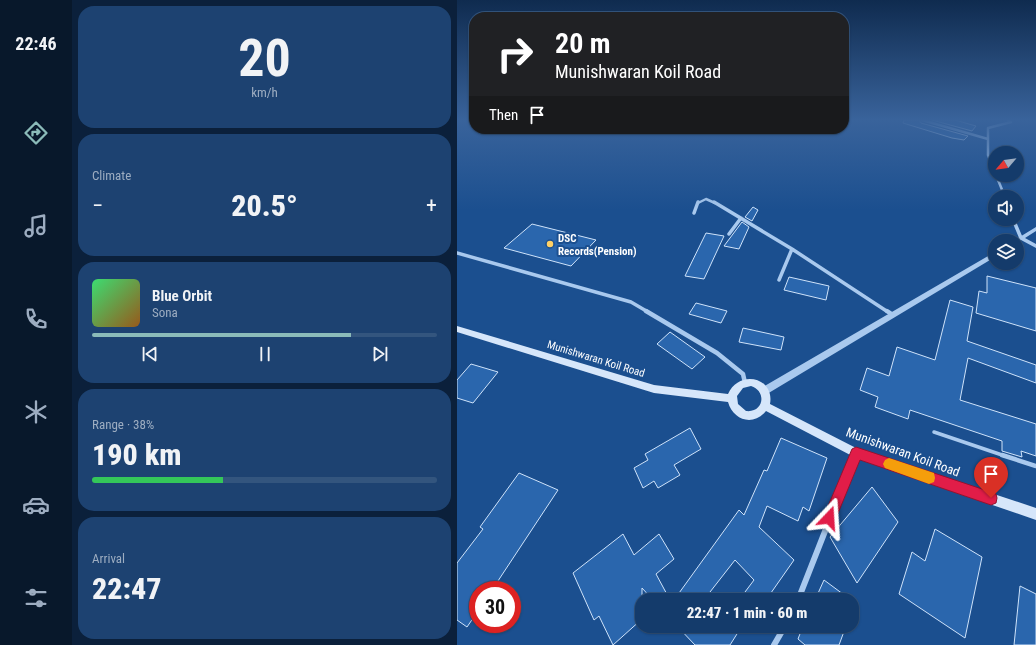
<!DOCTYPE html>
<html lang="en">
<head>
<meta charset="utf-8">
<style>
  body { margin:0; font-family:"Roboto Condensed",sans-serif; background:#1d4271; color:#f1f3f6; height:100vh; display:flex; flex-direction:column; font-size:15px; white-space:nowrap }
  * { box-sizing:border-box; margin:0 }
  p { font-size:13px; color:#9dadc1 }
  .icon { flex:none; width:22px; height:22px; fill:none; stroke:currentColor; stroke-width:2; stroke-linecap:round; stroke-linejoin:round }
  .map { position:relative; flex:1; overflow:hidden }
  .drawer { display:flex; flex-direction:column; gap:6px; padding:6px; background:#0b203b; width:385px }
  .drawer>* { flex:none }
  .banner { position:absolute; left:12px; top:12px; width:380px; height:122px; border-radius:16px; box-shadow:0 1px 3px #0004,0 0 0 1px #33557e; background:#202124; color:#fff; overflow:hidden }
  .needle { width:26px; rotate:241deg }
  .buttons { position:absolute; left:531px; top:146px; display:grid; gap:8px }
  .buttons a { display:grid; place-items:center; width:36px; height:36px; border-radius:50%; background:#143b6b; box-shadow:0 1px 3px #0004,0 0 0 1px #33557e; font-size:20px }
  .speed { position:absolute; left:12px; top:581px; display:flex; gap:8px; font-size:20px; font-weight:700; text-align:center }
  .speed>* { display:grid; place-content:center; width:52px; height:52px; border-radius:50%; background:#143b6b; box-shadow:0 1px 3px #0004,0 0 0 1px #33557e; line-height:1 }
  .speed .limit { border:6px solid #d22; background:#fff; color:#111 }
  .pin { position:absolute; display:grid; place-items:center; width:34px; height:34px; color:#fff; margin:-41px -17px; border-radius:50% 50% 50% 0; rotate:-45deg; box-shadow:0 0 4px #0007 }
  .pin .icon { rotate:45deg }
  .me { position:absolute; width:44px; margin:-22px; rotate:20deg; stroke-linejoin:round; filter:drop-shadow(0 0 3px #0008) }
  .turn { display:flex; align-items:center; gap:14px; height:84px; padding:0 20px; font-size:18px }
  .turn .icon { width:52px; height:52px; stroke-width:2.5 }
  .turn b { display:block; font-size:28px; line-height:34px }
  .then { display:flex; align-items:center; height:38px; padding:0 20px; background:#0003; gap:8px; font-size:15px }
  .big { font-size:30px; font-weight:800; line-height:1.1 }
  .drawer .widget { flex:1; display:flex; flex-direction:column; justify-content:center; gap:6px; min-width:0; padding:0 14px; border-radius:16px; background:#1d4271 }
  .drawer .dial { align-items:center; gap:0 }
  .dial b { font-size:52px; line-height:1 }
  .song { display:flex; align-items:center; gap:12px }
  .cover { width:48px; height:48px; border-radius:6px; background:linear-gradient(135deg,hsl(140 70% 55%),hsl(30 70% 35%)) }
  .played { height:4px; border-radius:2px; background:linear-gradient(90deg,#8bbbb9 75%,#33557e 75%) }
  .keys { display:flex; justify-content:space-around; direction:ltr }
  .heat { display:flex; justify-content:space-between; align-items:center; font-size:22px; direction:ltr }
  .charge { height:6px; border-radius:3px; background:linear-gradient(90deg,#34c759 38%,#33557e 0) }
  .trip { position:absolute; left:178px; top:593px; width:224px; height:40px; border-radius:16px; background:#143b6b; box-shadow:0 1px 3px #0004,0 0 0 1px #33557e; font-weight:800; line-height:40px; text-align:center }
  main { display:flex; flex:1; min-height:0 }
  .menu { display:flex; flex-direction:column; width:72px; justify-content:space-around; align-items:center; background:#08182b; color:#9dadc1 }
  .menu .icon { width:28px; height:28px }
  .menu .selected { color:#8bbbb9 }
  .menu b { font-size:18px; color:#f1f3f6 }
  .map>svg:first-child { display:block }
  .building { fill:#2a66ad; stroke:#cfe3fa }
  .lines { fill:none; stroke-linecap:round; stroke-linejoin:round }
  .service-far1 { stroke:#a9c9ee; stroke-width:3.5 }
  .service { stroke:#a9c9ee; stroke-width:4.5 }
  .minor-far3 { stroke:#a9c9ee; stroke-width:2.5 }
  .minor-far2 { stroke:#a9c9ee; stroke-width:3.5 }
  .minor-far1 { stroke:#a9c9ee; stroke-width:4.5 }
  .minor { stroke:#a9c9ee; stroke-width:6 }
  .tertiary { fill:#a9c9ee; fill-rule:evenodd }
  .secondary { fill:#d6e6fa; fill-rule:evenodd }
  .route { fill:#e11d48; stroke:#92132f }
  .slow { fill:#f59e0b }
  .poi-dot { fill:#ffd166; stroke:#1b4f8f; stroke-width:1.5 }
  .labels { text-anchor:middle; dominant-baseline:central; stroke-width:4; stroke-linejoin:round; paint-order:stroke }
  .poi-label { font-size:11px; font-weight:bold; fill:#fff; stroke:#1b4f8f; text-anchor:start }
  .street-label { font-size:11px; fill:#fff; stroke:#1b4f8f }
  .near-street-label { font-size:13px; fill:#fff; stroke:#1b4f8f }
</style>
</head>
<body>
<main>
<nav class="menu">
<b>22:46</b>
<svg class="icon selected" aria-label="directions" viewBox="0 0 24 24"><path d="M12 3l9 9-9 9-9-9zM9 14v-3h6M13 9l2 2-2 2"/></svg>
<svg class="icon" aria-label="music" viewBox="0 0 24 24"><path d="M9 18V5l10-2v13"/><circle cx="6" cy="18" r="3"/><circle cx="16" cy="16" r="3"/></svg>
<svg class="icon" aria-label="phone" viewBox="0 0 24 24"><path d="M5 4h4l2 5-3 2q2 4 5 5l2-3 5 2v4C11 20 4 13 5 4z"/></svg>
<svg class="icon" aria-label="climate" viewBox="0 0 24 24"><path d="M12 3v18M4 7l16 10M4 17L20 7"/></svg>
<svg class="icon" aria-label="car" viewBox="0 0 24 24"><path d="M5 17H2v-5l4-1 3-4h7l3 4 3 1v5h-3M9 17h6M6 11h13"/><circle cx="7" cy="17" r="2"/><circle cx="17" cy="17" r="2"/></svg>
<svg class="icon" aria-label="filters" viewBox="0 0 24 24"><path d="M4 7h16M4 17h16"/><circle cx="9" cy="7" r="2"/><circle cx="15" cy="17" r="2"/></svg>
</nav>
<section class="drawer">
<div class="widget dial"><b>20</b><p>km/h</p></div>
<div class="widget"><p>Climate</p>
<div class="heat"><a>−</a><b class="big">20.5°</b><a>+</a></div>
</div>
<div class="widget">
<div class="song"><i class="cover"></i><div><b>Blue Orbit</b><p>Sona</p></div></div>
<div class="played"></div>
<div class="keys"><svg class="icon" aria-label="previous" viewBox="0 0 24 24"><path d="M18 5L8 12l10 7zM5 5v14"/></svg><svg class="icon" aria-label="pause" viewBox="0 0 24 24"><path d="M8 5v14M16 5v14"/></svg><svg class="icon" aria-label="next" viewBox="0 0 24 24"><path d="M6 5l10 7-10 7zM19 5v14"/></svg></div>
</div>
<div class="widget"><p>Range · 38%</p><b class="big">190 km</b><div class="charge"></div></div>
<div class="widget"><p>Arrival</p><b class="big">22:47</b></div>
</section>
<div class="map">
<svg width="579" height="645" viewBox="0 0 579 645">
  <rect width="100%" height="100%" fill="#1b4f8f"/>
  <!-- building -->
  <path class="building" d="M447,120h15l2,3 47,13 -4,4 -12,-2 -49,-15z
    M475,120h23l21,6 -4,5z
    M296,207l5,3 -6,11 -7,-4z
    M285,222l7,5 -10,22 -15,-3z
    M75,224l64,16 -25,26 -67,-18z
    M249,233l18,3 -20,43 -19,-3z
    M530,276l49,12v43l-60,-18 3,-22 8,2z
    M332,277l40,9 -3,14 -42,-10z
    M493,300l23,7 -6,34 69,24v18l-68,-25 -8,42 76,24v32l-15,-5 1,6 -20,-6v-10l-92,-31 -2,9 -33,-12 3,-10 -18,-7 7,-22 22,8 8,-29 38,13z
    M239,303l31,8 -6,12 -32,-9z
    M286,328l41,9 -3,13 -42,-8z
    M213,332l35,25 -13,12 -35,-25z
    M14,364l27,8 -25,31 -16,-5v-18z
    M233,428l11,21 -27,16 6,10 -22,13 -4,-7 -11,7 -9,-20 14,-8 -3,-6z
    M324,438l46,20 -18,53 -6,-4 -5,14 -31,-15 -8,21 35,33 -28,40h-27l15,-20 -19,-20 -25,32 7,8h-43l65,-90 5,5 20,-45 3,1z
    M62,473l39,17 -66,100h-14v21l-11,16 -10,-7v-57l26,-34 -3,-2z
    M415,487l26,35 -41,61 -27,-46z
    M478,529l47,28 -17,81 -66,-44 13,-42 13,9z
    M166,534l11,21 25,-21 15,25 -18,15 14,26h-17l-11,-12v31l-29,26 -14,-29 -5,4 -21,-47z
    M367,580l27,20h-36z
    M563,586l16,8v51h-22z
    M220,626h65l-12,19h-35z
    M346,626h43l-7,19h-34l-7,-6z"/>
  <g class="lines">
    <!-- service-far1 -->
    <path class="service-far1" d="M477,432l71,24"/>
    <!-- service -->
    <path class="service" d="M545,455l34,11"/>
    <!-- minor-far3 -->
    <path class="minor-far3" d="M465,120l66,19
      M538,173l-7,-18v-27l23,-6 -3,-2
      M539,175l9,22
      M241,203l8,-4 9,4"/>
    <!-- minor-far2 -->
    <path class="minor-far2" d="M257,202l78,47 96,63
      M237,213l4,-11
      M556,219l8,19
      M272,234l12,-16
      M0,253l174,49 17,10
      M322,280l13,-31"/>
    <!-- minor-far1 -->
    <path class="minor-far1" d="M189,311l71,42 26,21 2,9
      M430,311l6,4
      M398,456l1,-3"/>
    <!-- minor -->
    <path class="minor" d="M341,600l57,-145
      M317,645l11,-19"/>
    <!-- tertiary -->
    <path class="tertiary" d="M579,227v4l-11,7 11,6v4l-15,-8 -4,3v-2h-4z
      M538,252v5l-228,137 -3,1 -3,-1 -1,-3 1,-3z"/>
    <!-- secondary -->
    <path class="secondary" d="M0,326l197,59 74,9c11,-25 47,-17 42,10l88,45 178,59v12l-180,-62 -90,-47c-13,16 -33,9 -38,-9l-74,-9 -197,-61zM294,386c16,5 13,27 -5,25l-8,-7 -1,-8 6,-8z"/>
  </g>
  <!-- sky -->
  <linearGradient id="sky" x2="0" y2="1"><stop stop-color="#0f2b4f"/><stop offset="0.57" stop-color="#39639b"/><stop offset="1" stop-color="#39639b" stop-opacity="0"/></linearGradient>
  <rect width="579" height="210" fill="url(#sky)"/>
  <!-- route -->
  <path class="route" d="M399,447l135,45 5,2 1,4 -1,5 -5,2 -131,-45 -26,63 -5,2 -4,-2 -2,-5 29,-69z"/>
  <!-- slow -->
  <path class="slow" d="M432,458l45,15 1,5 -1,4 -5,2 -44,-16 -2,-4 2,-4z"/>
  <!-- markers -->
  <circle class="poi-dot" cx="93" cy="244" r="4"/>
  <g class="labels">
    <!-- poi labels -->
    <g class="poi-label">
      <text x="101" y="238">DSC<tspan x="101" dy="13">Records(Pension)</tspan></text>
    </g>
    <!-- street labels -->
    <g class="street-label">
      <text transform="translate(139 359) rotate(17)">Munishwaran Koil Road</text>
    </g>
    <!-- near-street labels -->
    <g class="near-street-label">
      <text transform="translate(446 452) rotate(20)">Munishwaran Koil Road</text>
    </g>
  </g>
</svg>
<div class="buttons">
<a><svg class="needle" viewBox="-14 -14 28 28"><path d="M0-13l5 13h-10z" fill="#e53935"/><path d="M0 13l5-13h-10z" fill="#9dadc1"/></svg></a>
<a><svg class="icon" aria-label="sound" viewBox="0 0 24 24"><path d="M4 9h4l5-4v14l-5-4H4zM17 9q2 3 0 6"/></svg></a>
<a><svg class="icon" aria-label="layers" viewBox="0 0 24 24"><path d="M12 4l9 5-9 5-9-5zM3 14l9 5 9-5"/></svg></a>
</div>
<div class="speed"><div class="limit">30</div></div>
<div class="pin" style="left:534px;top:498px;background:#d93025"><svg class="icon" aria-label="arrive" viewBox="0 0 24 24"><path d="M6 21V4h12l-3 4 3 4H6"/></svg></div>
<svg class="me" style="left:372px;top:518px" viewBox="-20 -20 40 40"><path d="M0-17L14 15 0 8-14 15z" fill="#e11d48" stroke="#fff" stroke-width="4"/></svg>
<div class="trip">22:47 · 1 min · 60 m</div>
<div class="banner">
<div class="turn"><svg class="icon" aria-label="right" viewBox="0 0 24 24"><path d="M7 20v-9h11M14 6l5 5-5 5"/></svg><div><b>20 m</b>Munishwaran Koil Road</div></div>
<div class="then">Then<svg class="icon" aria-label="arrive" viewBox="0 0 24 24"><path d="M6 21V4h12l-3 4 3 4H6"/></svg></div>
</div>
</div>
</main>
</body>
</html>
